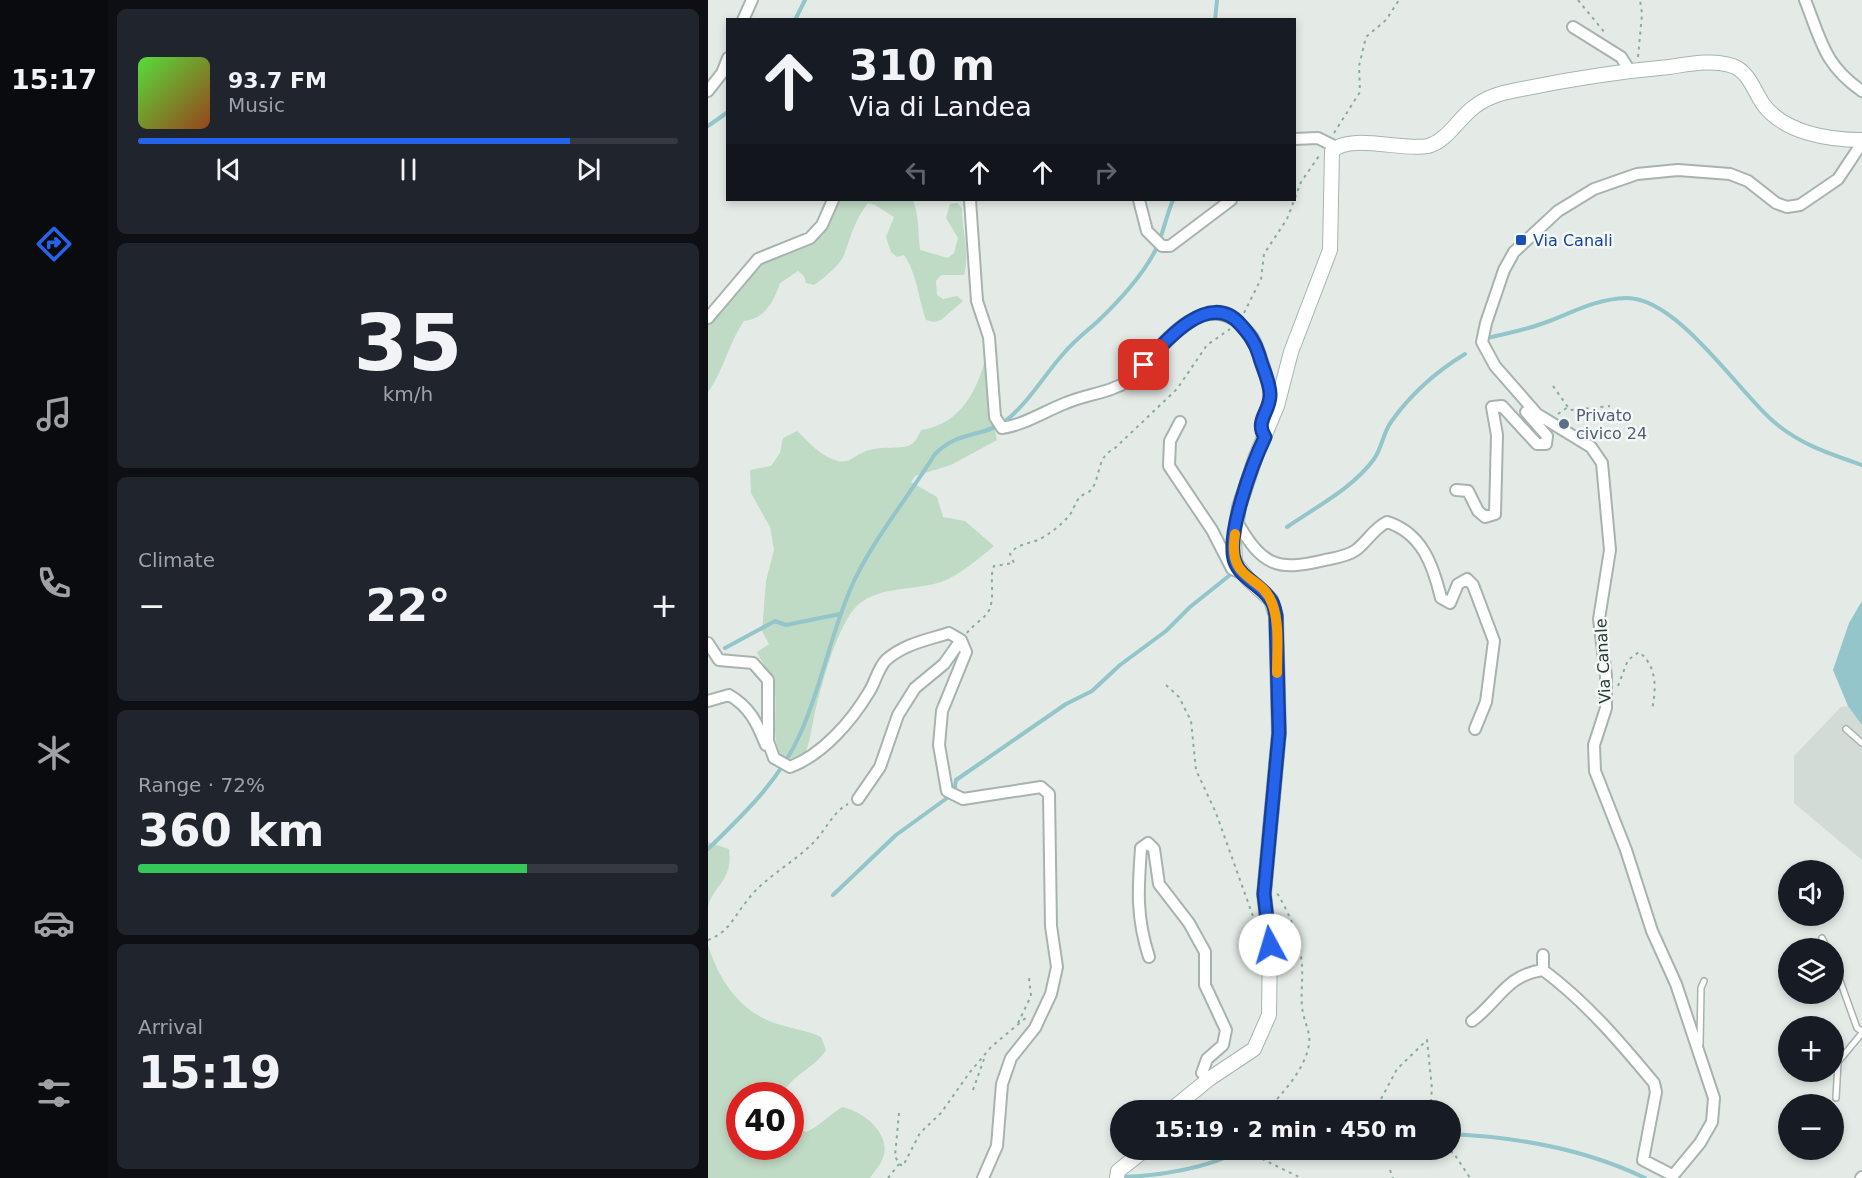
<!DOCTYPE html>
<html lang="en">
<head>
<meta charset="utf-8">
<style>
  body { margin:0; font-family:"DejaVu Sans",sans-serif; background:#20242c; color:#f1f3f6; height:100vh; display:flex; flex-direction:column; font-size:22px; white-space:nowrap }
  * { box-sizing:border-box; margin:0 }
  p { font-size:20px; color:#9ea1a6 }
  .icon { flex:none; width:33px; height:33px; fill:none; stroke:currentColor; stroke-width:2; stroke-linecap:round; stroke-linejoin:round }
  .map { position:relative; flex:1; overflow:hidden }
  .panel { display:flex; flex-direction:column; gap:9px; padding:9px; background:#0d0f14; width:600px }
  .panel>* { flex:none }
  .top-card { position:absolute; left:18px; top:18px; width:570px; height:183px; border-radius:0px; box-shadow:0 3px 9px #0003; background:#171b24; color:#f1f3f6; overflow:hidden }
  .buttons { position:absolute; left:1070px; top:860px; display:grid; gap:12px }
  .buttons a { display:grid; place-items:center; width:66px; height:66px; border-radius:50%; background:#171b24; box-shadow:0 3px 9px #0003; font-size:30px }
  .speed { position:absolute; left:18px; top:1082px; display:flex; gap:12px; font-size:30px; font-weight:700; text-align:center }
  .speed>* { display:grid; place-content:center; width:78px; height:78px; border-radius:50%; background:#171b24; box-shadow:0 3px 9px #0003; line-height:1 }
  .speed .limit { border:9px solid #d22; background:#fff; color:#111 }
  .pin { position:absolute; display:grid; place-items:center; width:51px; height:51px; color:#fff; margin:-26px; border-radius:12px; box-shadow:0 3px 9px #0006 }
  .me { position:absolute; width:66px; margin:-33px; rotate:354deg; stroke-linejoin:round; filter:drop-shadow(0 0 4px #0008) }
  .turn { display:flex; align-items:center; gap:21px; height:126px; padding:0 24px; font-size:27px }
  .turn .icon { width:78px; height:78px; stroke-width:2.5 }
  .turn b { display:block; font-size:42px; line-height:51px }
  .lanes { display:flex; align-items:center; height:57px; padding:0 24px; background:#0003; justify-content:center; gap:30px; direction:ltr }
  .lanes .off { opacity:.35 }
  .big { font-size:45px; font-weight:700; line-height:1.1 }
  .panel .widget { flex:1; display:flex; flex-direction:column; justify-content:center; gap:9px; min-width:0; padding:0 21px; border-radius:9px; background:#20242c }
  .panel .dial { align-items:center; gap:0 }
  .dial b { font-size:78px; line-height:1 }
  .song { display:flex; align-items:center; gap:18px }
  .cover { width:72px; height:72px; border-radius:9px; background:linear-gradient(135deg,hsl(110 70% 55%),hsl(20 70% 35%)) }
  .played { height:6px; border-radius:3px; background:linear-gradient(90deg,#2563eb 80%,#363941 80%) }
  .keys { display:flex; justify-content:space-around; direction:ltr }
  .heat { display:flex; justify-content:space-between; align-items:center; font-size:33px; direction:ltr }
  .charge { height:9px; border-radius:4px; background:linear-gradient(90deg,#34c759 72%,#363941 0) }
  .trip { position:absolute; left:402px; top:1100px; width:351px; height:60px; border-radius:30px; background:#171b24; box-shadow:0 3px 9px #0003; font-weight:700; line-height:60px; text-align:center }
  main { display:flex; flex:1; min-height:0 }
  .tab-bar { display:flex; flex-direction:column; width:108px; justify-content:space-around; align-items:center; background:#090b0e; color:#9ea1a6 }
  .tab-bar .icon { width:42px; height:42px }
  .tab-bar .active { color:#2563eb }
  .tab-bar b { font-size:27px; color:#f1f3f6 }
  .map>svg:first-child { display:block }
  .built { fill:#d2dbd6 }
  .green { fill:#bfdac5 }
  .water { fill:#93c5ca }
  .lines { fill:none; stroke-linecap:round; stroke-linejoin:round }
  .stream { stroke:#93c5ca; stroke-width:4 }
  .lane-casing { stroke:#a7b3ae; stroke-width:8 }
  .street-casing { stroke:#a7b3ae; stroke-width:14 }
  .secondary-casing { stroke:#a3b6ae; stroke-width:16 }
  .path { stroke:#88ab9e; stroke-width:2; stroke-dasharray:3 4.5; stroke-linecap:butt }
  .lane { stroke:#fff; stroke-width:5 }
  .street { stroke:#fff; stroke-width:10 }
  .secondary { stroke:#fff; stroke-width:14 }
  .route-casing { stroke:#184099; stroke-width:15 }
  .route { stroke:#2563eb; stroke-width:10 }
  .slow { stroke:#f59e0b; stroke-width:10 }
  .transit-dot { fill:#1a4fb4; stroke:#f4f8f6; stroke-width:2 }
  .service-dot { fill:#5c6f8a; stroke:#f4f8f6; stroke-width:2 }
  .labels { text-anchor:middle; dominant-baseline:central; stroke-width:5; stroke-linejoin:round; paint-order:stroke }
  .transit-label { font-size:16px; fill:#164399; stroke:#f4f8f6; text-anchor:start }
  .service-label { font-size:16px; fill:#4e5e75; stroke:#f4f8f6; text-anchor:start }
  .street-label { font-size:16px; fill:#253b34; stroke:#f4f8f6 }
</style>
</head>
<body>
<main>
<nav class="tab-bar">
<b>15:17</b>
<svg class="icon active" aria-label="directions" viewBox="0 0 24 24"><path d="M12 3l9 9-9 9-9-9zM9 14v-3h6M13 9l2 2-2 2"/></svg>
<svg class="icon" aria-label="music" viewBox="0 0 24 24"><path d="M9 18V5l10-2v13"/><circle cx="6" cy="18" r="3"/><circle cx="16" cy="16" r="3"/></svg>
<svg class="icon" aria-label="phone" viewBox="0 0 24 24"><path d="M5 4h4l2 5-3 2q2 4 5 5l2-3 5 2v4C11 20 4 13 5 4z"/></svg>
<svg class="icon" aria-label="climate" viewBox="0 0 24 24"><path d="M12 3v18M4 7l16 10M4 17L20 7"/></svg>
<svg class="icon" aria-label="car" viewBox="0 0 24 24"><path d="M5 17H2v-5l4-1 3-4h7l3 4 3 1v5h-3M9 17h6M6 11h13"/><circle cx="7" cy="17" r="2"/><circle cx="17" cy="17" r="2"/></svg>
<svg class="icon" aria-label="filters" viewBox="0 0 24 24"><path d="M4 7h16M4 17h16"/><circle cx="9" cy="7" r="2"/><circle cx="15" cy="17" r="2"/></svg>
</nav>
<section class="panel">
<div class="widget">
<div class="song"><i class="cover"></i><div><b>93.7 FM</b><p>Music</p></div></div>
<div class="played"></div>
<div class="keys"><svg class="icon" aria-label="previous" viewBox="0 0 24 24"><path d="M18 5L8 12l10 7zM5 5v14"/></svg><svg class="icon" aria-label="pause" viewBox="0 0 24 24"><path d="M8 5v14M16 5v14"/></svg><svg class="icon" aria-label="next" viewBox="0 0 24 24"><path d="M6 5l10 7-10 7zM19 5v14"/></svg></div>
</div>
<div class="widget dial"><b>35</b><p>km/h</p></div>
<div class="widget"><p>Climate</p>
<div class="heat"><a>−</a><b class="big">22°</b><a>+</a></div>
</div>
<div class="widget"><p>Range · 72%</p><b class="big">360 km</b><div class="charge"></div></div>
<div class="widget"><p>Arrival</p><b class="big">15:19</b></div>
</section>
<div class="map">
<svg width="1154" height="1178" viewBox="0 0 1154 1178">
  <rect width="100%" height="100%" fill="#e4ebe7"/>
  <!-- built -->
  <path class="built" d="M1140,706l14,19v135l-68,-57v-47l47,-49z"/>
  <!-- green -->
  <path class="green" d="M131,200h74c6,15 5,33 7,50l28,8 6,-5 4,-15 -12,-20 4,-14 7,-1 5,5c0,23 8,44 2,67h-23l-5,6 1,14 6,4 14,-3 6,5 -22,19 -7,2 -8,-2c-8,-22 -9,-47 -22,-65l-7,2 -6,-5 -5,-15 8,-20 -19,-12 -7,-2c-13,16 -17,33 -24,52 -4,10 -21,24 -30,30l-8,-2 -2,-7 -6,-5 -18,12c-6,18 -15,36 -36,38 -16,23 -20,49 -36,71v-68l55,-60 55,-26 10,-12z
    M276,363l4,6 -1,27 10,44 -46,25 -36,11 -4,6 26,15 6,20 22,4 29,25c-16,13 -34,29 -53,36 -27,9 -66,3 -87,27 -19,23 -35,83 -41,113 -3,13 -3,22 -10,35l-15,2 -7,-3c-12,-22 -1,-50 -8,-75 -3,-10 -12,-19 -16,-29l12,-8 -7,-13 4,-50 8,-31 -4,-23 -19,-34 -1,-23 21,-4 9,-13 3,-15 14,-7c13,12 23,25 41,30 11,3 17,-6 26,-9 15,-7 35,-2 46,-7 6,-3 8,-9 11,-15 36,-5 54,-34 63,-67z
    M0,842l21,7c4,31 -13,33 -21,57z
    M0,945c10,32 28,61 59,75 18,8 37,9 54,17l5,13c-12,19 -34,24 -44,45h-42v51h50l1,-22 15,8c14,-6 23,-17 36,-25 20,4 50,26 41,51 -2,6 -9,14 -13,20h-162z"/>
  <!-- water -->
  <path class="water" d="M1154,601v124l-14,-19 -15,-36 16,-47z"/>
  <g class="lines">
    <!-- stream -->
    <path class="stream" d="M87,20l10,-20
      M507,20l2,-20
      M0,126l20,-14
      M779,338c19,-4 38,-8 57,-15 28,-10 51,-24 82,-25 51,-1 112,93 147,123 26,23 57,33 89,44
      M579,527c29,-20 66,-39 87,-68 8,-11 9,-26 17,-37 19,-27 46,-51 74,-68
      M17,648l50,-27 11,4 54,-11
      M0,849c36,-35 73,-70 93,-117 22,-49 30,-102 53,-151 21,-44 55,-85 81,-127 24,-24 46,-16 69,-32 24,-18 40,-47 60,-69 10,-12 22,-21 33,-31 20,-19 45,-46 58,-71 8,-16 11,-35 18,-51
      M125,895l63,-60 58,-42 2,-13 110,-76 26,-13 28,-26 46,-34 24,-24 40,-32
      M742,1134c67,3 135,15 195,44
      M413,1177c39,-1 88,-9 123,-28"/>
    <defs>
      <path id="lane" d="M1138,729l16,14
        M1114,938l5,10
        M1125,961l24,67 5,3
        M992,1044l1,-56 3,-7
        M1128,1098l2,-36 24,-29"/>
      <path id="street" d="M1097,0c16,40 19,65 57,91
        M35,20l9,-20
        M865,27l48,30 9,14
        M0,91l14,-18 6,-15
        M586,139l24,-1 18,9
        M262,200l7,101 12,36 6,80 7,11c22,-3 43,-17 64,-25 21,-9 44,-10 64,-23 14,-9 24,-28 36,-40 29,-30 60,-39 87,-2 5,8 17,47 17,56 0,17 -15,27 -5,43
        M431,200l8,31 15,15h8l61,-46
        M0,318l50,-59 52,-21 12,-13 11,-25
        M472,422l-10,19 -1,25 43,64 20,39 13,6
        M748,490l12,1 10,20 7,6 10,-3 2,-79 -5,-28 10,-1 35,38h9l1,-8 -21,-24 6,-4
        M529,522c25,43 39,50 88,38 10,-2 23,-4 31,-10 12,-9 17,-21 31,-28 35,11 46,43 54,76l9,5 8,-19 9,-5 6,6 21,56 -8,61 -11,27
        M0,643l11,17 34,3 15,17v61l6,17 16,9c32,-12 61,-45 79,-75 6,-9 9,-24 17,-32 18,-16 41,-20 63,-27l12,7 5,12 -24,59 -3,34 8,46 16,8 78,-12 8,7 2,132 6,41 -6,27 -16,34 -24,30 -9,26 -5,62 -14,32
        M0,701l21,-6c21,12 28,28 37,50
        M150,799l22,-32 18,-52 17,-27 29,-24 17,-24
        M835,955v15c43,32 77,72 111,113l2,9 -13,68 29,15
        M441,957c-13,-40 -11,-68 -8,-109l7,-5 6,6 5,35 30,39 16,29v33l21,45 -3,15 -16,14 -5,14 7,6
        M764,1021c27,-20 34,-46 71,-51
        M963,1178l29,-35 12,-21 2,-24 -38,-114 -24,-53 -26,-81 -31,-79 -1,-26 12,-37v-32l-7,-57 11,-69 -8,-87 -11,-16 -54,-33 -42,-48 -13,-24 4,-19 18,-53 10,-18 44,-41 36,-22 43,-15 41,-4 52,4 18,7 28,22 11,4 13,-2 38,-26 24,-36
        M1153,1178l1,-1"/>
      <path id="secondary" d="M463,1110l38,-31 45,-30 15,-34 1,-70 -6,-51 15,-161 -3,-117 -5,-16 -23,-21 -13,-17 -1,-21 5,-34 17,-51 21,-50 14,-54 39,-102 2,-99c18,-18 70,0 96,-5 19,-5 31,-28 46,-39 9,-7 18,-11 29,-14 55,-12 110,-21 166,-26 21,-3 43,-8 64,-1 16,6 21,25 30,38 21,29 66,36 99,36
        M409,1178l1,-7 28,-22"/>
    </defs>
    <!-- lane casing -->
    <use href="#lane" class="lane-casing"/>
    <!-- street casing -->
    <use href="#street" class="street-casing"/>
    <!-- secondary casing -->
    <use href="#secondary" class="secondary-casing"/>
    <!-- path -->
    <path class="path" d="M870,0l27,33
      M930,57l4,-43 -2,-14
      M626,133l26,-41 -1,-26 7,-29 20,-17 13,-20
      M536,313l17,-34 3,-25 23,-35 14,-37 18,-26
      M845,386l17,24 40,-4
      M850,414l10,-7
      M259,633c6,-9 20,-15 23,-25 5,-15 -1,-32 4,-42l20,-3 -4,-9c7,-10 18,-10 28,-14 12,-6 25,-16 33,-27 3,-5 5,-12 9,-16 3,-3 9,-4 12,-8 8,-12 6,-34 21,-39l64,-61 30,-44 23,-16
      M458,685l13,12 12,24 5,49 20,43 38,106
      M910,686l10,-26 11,-8c19,15 17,38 13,58
      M0,940c20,-7 26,-23 38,-38 18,-25 48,-39 69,-61 12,-13 18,-29 33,-37
      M310,1023l13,-27 -2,-18
      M265,1090l11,-31
      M559,1110c15,-16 36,-39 41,-61 4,-14 -2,-22 -5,-36 -3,-14 0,-31 -1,-46 -1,-25 -12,-53 -25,-74
      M654,1110l18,-9 17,-32 30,-29 5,49 -2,21
      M191,1113l-4,43 4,8 4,2 17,-33 21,-20 29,-41 21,-25 37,-31
      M543,1149l7,8 43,21
      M717,1149v5l28,-2 17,26
      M682,1170l3,8
      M180,1178l11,-14"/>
    <!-- lane -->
    <use href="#lane" class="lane"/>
    <!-- street -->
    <use href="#street" class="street"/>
    <!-- secondary -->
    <use href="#secondary" class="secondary"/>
  </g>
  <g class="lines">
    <defs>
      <path id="route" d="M436,365c20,-23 65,-76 96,-41 9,10 15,18 19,31 3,12 11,27 11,39 1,17 -16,27 -5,43 -12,25 -40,99 -30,125 6,16 26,23 35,37 4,4 5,12 6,17l3,117 -15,161 6,51"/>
    </defs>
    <!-- route casing -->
    <use href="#route" class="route-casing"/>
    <!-- route -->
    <use href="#route" class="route"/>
    <!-- slow -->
    <path class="slow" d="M527,534c-8,49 27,40 37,69 8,21 5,47 5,70"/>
  </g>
  <!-- markers -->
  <rect class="transit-dot" x="807" y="234" width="12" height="12" rx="3"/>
  <circle class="service-dot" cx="856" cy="424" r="6"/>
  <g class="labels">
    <!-- transit labels -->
    <g class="transit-label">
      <text x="825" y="240">Via Canali</text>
    </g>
    <!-- service labels -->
    <g class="service-label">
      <text x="868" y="415">Privato<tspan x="868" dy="18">civico 24</tspan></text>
    </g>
    <!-- street labels -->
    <g class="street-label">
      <text transform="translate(895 661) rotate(-93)">Via Canale</text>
    </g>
  </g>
</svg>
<div class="buttons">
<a><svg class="icon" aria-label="sound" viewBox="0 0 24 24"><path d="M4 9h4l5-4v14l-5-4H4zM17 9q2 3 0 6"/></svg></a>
<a><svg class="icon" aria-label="layers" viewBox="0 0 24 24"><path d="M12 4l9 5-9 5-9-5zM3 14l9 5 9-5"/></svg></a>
<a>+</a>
<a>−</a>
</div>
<div class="speed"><div class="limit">40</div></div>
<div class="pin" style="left:436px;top:365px;background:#d93025"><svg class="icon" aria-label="arrive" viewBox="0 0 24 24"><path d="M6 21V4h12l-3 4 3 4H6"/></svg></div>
<svg class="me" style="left:562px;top:945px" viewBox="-20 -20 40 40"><circle r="19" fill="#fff"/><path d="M0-13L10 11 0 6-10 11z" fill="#2563eb"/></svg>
<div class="trip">15:19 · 2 min · 450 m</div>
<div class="top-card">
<div class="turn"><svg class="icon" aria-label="ahead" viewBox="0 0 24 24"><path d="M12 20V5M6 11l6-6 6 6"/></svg><div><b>310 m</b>Via di Landea</div></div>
<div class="lanes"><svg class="icon off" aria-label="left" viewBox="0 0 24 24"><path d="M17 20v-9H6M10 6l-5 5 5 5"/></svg><svg class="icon" aria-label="ahead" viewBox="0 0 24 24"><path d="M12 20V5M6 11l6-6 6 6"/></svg><svg class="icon" aria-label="ahead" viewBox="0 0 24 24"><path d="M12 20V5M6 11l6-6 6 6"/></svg><svg class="icon off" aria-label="right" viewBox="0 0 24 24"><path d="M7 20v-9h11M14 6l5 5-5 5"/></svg></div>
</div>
</div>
</main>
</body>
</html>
